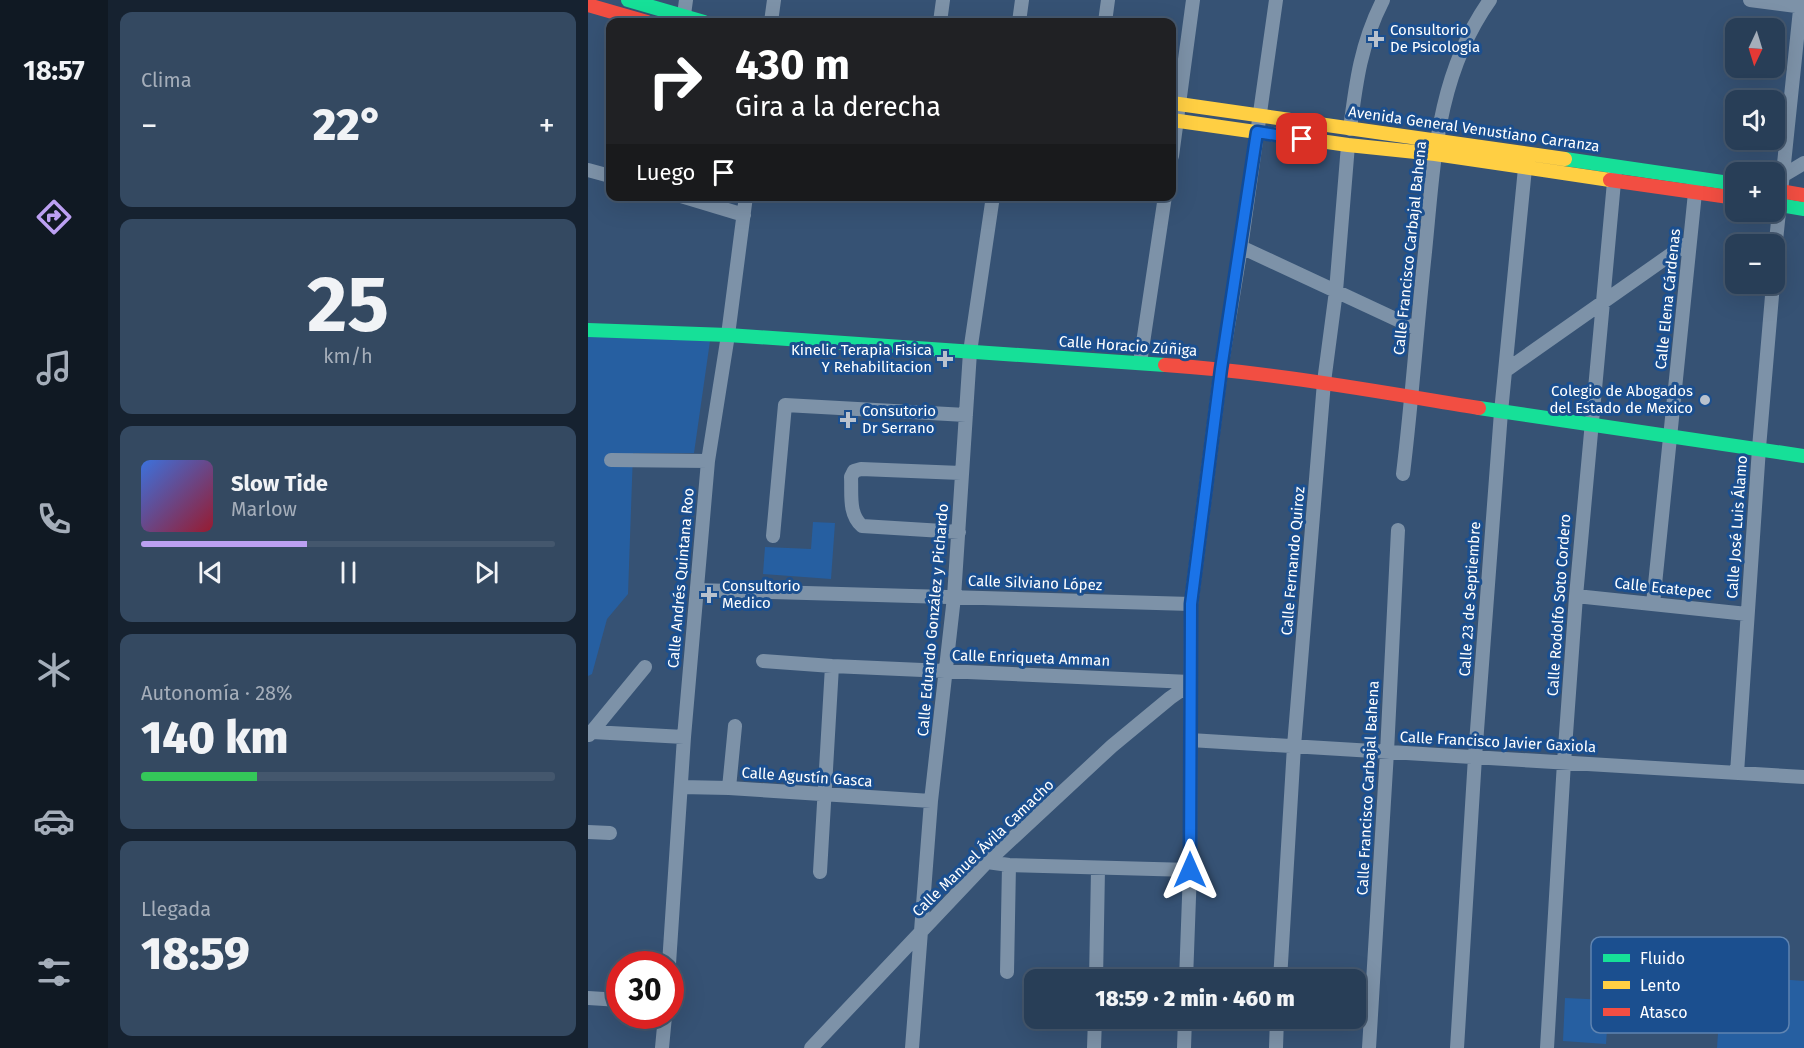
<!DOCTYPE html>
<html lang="es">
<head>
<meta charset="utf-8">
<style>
  body { margin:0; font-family:"Fira Sans",sans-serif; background:#344961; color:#f1f3f6; height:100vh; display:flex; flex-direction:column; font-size:22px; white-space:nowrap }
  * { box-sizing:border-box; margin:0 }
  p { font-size:20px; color:#a5aeba }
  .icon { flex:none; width:33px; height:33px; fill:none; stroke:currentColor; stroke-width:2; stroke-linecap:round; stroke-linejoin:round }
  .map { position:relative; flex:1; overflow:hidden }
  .sheet { display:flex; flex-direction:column; gap:12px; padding:12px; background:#162230; width:480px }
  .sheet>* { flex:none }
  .guide { position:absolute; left:18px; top:18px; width:570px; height:183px; border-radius:12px; box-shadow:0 6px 24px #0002,0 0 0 2px #44576d; background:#202124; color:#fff; overflow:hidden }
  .needle { width:39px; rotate:184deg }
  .controls { position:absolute; left:1137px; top:18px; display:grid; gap:12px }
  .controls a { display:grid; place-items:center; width:60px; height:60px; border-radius:12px; background:#283e57; box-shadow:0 6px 24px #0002,0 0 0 2px #44576d; font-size:30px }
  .speed { position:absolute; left:18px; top:951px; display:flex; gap:12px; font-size:30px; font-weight:700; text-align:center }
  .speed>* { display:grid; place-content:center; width:78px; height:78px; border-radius:50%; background:#283e57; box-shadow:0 6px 24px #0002,0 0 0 2px #44576d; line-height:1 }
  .speed .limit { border:9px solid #d22; background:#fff; color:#111 }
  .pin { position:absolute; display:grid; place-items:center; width:51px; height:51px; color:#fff; margin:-26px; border-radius:12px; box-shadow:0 3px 9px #0006 }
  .me { position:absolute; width:66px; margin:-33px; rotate:0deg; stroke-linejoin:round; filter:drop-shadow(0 0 4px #0008) }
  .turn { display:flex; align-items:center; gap:21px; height:126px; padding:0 30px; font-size:27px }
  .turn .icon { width:78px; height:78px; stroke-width:2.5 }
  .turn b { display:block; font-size:42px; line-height:51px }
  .then { display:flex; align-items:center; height:57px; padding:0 30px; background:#0003; gap:12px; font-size:22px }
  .big { font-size:45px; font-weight:800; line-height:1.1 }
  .sheet .card { flex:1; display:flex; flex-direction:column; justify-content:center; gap:9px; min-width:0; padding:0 21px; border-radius:12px; background:#344961 }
  .sheet .dial { align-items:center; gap:0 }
  .dial b { font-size:78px; line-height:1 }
  .song { display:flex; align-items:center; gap:18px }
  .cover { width:72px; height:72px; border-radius:9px; background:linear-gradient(135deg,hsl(220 70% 55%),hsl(350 70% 35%)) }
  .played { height:6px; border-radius:3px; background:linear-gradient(90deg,#bca0f2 40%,#44576d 40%) }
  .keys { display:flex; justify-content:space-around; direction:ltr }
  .heat { display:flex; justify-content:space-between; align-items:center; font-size:33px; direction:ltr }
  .charge { height:9px; border-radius:4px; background:linear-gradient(90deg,#34c759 28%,#44576d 0) }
  .trip { position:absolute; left:436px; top:969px; width:342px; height:60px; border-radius:12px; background:#283e57; box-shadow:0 6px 24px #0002,0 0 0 2px #44576d; font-weight:800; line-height:60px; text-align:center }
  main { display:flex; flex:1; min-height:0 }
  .menu { display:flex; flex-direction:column; width:108px; justify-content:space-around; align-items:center; background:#101923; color:#a5aeba }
  .menu .icon { width:42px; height:42px }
  .menu .current { color:#bca0f2 }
  .menu b { font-size:27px; color:#f1f3f6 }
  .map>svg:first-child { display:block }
  .green { fill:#265fa1 }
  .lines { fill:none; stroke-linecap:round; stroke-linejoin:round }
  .street { stroke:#7d92a8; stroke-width:14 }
  .fast { stroke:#16e098; stroke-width:14 }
  .slow { stroke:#ffcf43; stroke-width:14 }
  .jam { stroke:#f24e42; stroke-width:14 }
  .route-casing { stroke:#114b97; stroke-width:15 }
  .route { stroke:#1a73e8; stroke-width:10 }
  .poi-dot { fill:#b9c2ce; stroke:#1b4f8f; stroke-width:2 }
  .labels { text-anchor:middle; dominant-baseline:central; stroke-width:6; stroke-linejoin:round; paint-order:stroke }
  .poi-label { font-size:15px; fill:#fff; stroke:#1b4f8f; text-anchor:start }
  .street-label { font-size:15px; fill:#fff; stroke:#1b4f8f }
  .key { fill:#1b4f8f; stroke:#5f84b1; stroke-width:1.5 }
  .key-label { font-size:16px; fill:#fff }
</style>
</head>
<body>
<main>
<nav class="menu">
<b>18:57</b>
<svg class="icon current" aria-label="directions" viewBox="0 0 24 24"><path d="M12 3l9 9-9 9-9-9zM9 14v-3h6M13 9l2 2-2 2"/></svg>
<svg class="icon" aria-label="music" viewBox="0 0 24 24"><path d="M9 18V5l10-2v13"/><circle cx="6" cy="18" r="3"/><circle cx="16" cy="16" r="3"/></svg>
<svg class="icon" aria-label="phone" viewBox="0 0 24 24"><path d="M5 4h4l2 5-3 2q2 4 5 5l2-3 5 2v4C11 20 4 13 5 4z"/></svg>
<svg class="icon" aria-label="climate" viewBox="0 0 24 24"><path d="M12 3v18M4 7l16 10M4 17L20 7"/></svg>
<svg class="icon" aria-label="car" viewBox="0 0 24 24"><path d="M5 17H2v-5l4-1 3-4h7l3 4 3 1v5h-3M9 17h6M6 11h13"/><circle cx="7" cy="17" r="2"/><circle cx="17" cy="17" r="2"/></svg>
<svg class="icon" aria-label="filters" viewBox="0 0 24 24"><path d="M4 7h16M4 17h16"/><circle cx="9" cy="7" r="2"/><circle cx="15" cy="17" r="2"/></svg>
</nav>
<section class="sheet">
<div class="card"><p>Clima</p>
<div class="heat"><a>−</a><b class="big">22°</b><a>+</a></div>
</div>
<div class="card dial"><b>25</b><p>km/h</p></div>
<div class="card">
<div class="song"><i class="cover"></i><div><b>Slow Tide</b><p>Marlow</p></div></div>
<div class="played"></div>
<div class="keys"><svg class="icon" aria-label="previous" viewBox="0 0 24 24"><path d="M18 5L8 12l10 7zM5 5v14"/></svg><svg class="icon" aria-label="pause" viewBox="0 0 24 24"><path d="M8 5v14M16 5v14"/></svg><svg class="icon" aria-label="next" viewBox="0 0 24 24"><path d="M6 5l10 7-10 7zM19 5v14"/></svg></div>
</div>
<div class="card"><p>Autonomía · 28%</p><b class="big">140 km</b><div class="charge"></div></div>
<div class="card"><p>Llegada</p><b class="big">18:59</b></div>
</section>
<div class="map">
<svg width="1216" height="1048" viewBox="0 0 1216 1048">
  <rect width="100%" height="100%" fill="#365274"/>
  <!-- green -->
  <path class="green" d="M0,334l122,7 -16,112h-61l-5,141 -21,25 -15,55 -4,2z
    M225,522l22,1 -4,56 -68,-5 2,-27 46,2z
    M1134,975l82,6v67h-87z
    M977,998l44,2 -3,44 -43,-3z"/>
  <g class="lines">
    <!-- street -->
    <path class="street" d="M1162,0l54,7
      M95,22l3,-22
      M183,22l3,-22
      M352,22l3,-22
      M431,22l3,-22
      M517,22l3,-22
      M762,129c6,-47 11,-86 33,-129
      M584,156l21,-156
      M0,170l22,6
      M1196,175l20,-12
      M93,196l63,19
      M653,247l176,82
      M1186,260l27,-260
      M552,363l25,-167
      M917,371l185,-130
      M23,460l97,1
      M815,474c9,-74 14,-148 22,-222 9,-89 11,-176 65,-252
      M371,532l-97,-6c-14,-12 -10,-33 -11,-49l3,-6 7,-2 100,4
      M185,536l12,-131 181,10
      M109,590l494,14
      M988,596l171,18
      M1065,604l43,-421
      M175,661l69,5 358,16
      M4,732l92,5
      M1,735l56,-68
      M602,740l614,37
      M1149,773l22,-325 14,-164
      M93,787l48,1 202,13
      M141,788l6,-62
      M0,832l22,1
      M399,862l22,3 181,5
      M232,872l12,-206
      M81,964l15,-227 24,-276 20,-126 18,-139
      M419,972l2,-107
      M508,980l2,-111
      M598,980l4,-110 1,-266 30,-235 20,-122 35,-247
      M692,980l14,-234 30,-364 12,-91 12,-146
      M0,998l32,2
      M74,1048l3,-32
      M223,1048l176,-186 125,-116 58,-48 20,-14
      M324,1048l19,-247 23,-204 16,-245 23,-156
      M506,1048l1,-30
      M596,1048l1,-30
      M688,1048l1,-30
      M781,1048l18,-296 11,-222
      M869,1048l18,-291 26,-345 25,-254
      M959,1048l17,-286 12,-166 39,-425"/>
    <!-- fast -->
    <path class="fast" d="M40,0l76,22
      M977,159l171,25
      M1186,204l30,5
      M0,330l140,5 437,30
      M891,408l325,48"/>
    <!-- slow -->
    <path class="slow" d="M584,103l393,56
      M584,120l176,25 87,9 175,26"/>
    <!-- jam -->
    <path class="jam" d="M0,5l59,17
      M1022,180l126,18
      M1186,190l30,5
      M577,365c106,7 210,26 314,43"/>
  </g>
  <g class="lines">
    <defs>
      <path id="route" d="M602,870l1,-266 30,-235 36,-237 45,7"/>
    </defs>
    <!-- route casing -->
    <use href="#route" class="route-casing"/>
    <!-- route -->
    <use href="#route" class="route"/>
  </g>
  <!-- markers -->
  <g class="poi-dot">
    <path d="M785 30h6v6h6v6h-6v6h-6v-6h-6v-6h6z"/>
    <path d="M354 350h6v6h6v6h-6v6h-6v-6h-6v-6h6z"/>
    <circle cx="1117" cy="400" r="6"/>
    <path d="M257 411h6v6h6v6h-6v6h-6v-6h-6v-6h6z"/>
    <path d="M118 586h6v6h6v6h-6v6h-6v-6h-6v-6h6z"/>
  </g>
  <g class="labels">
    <!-- poi labels -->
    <g class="poi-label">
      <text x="802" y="30">Consultorio<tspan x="802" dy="17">De Psicologia</tspan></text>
      <text x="344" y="350" text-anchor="end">Kinelic Terapia Fisica<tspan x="344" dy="17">Y Rehabilitacion</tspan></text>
      <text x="1105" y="391" text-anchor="end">Colegio de Abogados<tspan x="1105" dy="17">del Estado de Mexico</tspan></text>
      <text x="274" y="411">Consutorio<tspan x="274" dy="17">Dr Serrano</tspan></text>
      <text x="134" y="586">Consultorio<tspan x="134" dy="17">Medico</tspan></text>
    </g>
    <!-- street labels -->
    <g class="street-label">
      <text transform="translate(886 129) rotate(8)">Avenida General Venustiano Carranza</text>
      <text transform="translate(822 248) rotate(-84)">Calle Francisco Carbajal Bahena</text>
      <text transform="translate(1080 299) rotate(-84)">Calle Elena Cárdenas</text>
      <text transform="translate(540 346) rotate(4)">Calle Horacio Zúñiga</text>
      <text transform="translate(1149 527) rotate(-86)">Calle José Luis Álamo</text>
      <text transform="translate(705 561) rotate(-85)">Calle Fernando Quiroz</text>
      <text transform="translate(93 578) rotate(-85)">Calle Andrés Quintana Roo</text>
      <text transform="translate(447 583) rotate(2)">Calle Silviano López</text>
      <text transform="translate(1075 588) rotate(6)">Calle Ecatepec</text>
      <text transform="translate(882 599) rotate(-86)">Calle 23 de Septiembre</text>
      <text transform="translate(971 605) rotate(-86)">Calle Rodolfo Soto Cordero</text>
      <text transform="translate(345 620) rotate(-85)">Calle Eduardo González y Pichardo</text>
      <text transform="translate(443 658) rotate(2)">Calle Enriqueta Amman</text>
      <text transform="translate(910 742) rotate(3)">Calle Francisco Javier Gaxiola</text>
      <text transform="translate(219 777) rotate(4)">Calle Agustín Gasca</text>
      <text transform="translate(780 788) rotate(-87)">Calle Francisco Carbajal Bahena</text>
      <text transform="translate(395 848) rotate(-44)">Calle Manuel Ávila Camacho</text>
    </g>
  </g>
  <!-- legend -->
  <rect x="1003" y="937" width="198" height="96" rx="9" class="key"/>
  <rect x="1015" y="954" width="27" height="8" fill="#16e098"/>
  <rect x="1015" y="981" width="27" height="8" fill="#ffcf43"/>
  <rect x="1015" y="1008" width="27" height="8" fill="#f24e42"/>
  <g class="key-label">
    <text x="1052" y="964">Fluido</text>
    <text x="1052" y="991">Lento</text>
    <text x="1052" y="1018">Atasco</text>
  </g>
</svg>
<div class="controls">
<a><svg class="needle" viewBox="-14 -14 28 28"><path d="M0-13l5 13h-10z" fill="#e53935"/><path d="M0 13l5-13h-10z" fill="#a5aeba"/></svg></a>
<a><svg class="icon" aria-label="sound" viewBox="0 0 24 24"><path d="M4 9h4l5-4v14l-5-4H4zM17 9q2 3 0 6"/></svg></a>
<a>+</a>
<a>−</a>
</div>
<div class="speed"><div class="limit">30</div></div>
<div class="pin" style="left:714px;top:139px;background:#d93025"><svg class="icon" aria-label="arrive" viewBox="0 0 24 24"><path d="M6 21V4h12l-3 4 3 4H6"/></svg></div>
<svg class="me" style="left:602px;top:870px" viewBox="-20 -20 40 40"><path d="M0-17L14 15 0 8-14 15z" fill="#1a73e8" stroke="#fff" stroke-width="4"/></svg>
<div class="trip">18:59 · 2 min · 460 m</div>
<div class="guide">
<div class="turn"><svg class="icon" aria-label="right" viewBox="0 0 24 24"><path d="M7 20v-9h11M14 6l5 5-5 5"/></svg><div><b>430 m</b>Gira a la derecha</div></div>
<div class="then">Luego<svg class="icon" aria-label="arrive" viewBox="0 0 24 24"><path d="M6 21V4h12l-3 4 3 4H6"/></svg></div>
</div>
</div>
</main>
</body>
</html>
